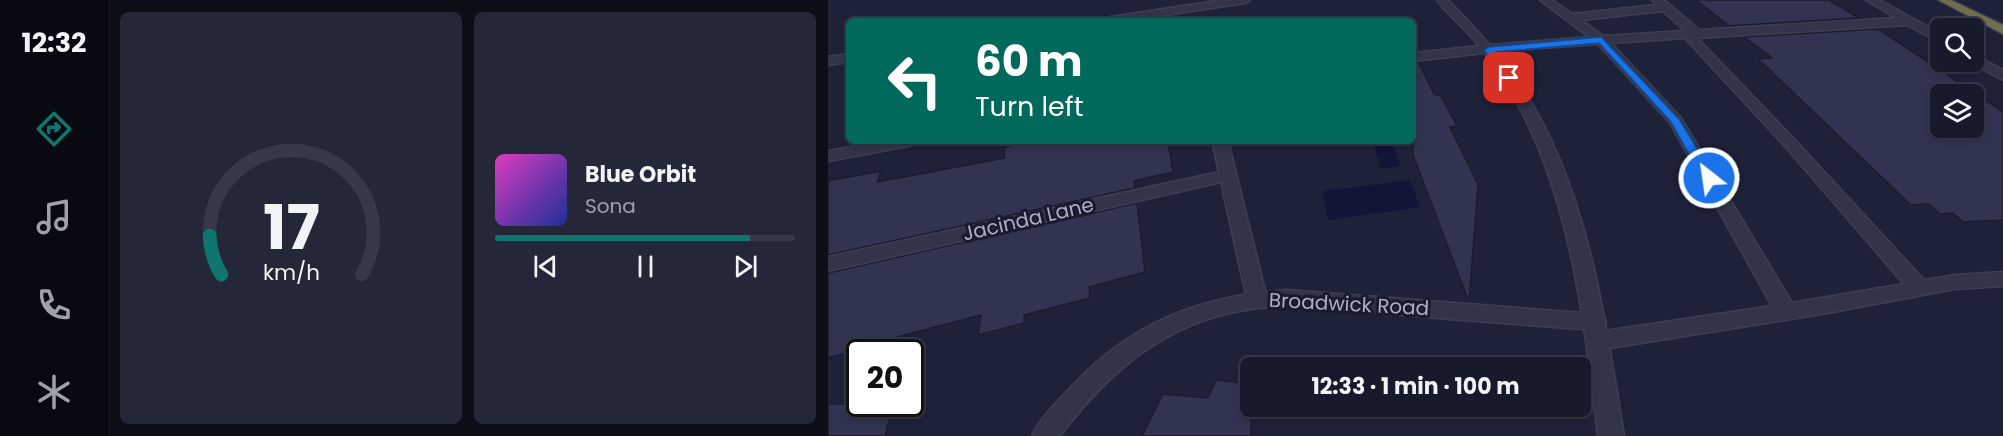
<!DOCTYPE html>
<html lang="en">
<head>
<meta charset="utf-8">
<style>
  body { margin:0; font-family:Poppins,sans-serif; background:#232737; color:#f1f3f6; height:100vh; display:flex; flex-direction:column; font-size:22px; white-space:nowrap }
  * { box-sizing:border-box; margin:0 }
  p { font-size:20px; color:#9ea1a9 }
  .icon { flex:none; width:33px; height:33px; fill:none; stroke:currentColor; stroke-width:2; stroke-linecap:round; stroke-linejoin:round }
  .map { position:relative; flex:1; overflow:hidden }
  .details { display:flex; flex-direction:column; gap:12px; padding:12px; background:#0c0e18; width:720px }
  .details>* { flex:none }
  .banner { position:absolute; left:18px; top:18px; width:570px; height:126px; border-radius:9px; box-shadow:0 3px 9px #0003,0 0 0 2px #353847; background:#00695c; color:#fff; overflow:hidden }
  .fabs { position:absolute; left:1102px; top:18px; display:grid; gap:12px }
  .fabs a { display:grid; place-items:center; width:54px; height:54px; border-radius:9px; background:#161a2b; box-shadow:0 3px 9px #0003,0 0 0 2px #353847; font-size:30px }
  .speed { position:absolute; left:18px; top:339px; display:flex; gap:12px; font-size:30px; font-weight:700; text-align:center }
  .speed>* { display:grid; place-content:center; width:78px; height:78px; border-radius:50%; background:#161a2b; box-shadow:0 3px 9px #0003,0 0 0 2px #353847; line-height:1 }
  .speed .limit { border:3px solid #111; border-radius:9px; background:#fff; color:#111 }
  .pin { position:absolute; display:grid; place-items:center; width:51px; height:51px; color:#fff; margin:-26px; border-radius:12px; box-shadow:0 3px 9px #0006 }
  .me { position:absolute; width:66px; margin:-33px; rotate:330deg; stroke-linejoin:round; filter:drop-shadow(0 0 4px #0008) }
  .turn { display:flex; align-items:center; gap:21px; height:126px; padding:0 30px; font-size:27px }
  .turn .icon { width:78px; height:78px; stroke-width:2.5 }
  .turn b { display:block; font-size:42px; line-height:51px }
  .details .widget { flex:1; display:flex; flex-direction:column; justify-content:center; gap:9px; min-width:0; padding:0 21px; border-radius:9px; background:#232737 }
  .details .dial { align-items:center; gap:0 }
  .dial svg { height:156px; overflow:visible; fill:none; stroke:#353847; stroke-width:7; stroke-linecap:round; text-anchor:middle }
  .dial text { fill:#f1f3f6; stroke:none }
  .song { display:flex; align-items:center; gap:18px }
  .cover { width:72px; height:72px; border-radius:9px; background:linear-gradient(135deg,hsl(310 70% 55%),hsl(230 70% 35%)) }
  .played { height:6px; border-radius:3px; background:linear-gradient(90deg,#0f766e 85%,#353847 85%) }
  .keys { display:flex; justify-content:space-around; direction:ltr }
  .details .tiles { flex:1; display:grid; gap:12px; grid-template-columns:repeat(2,1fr) }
  .trip { position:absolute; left:412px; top:357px; width:351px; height:60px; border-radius:9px; background:#161a2b; box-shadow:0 3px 9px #0003,0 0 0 2px #353847; font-weight:700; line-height:60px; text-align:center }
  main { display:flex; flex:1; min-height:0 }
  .dock { display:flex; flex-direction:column; width:108px; justify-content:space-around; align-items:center; background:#090a11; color:#9ea1a9 }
  .dock .icon { width:42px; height:42px }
  .dock .active { color:#0f766e }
  .dock b { font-size:27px; color:#f1f3f6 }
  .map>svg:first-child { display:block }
  .water { fill:#111537 }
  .building { fill:#303451; stroke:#1a1c30; stroke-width:1.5; fill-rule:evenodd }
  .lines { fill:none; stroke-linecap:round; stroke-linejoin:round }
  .service-casing { stroke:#3c3e53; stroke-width:3 }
  .minor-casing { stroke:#3c3e53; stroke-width:3 }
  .tertiary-casing { stroke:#3c3e53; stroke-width:3 }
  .motorway-casing { stroke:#3a3c51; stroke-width:3 }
  .service { fill:#32354a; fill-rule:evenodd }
  .minor { fill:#32354a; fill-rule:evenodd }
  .tertiary { fill:#32354a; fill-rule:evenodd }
  .motorway { fill:#716e4e; fill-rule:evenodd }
  .route { fill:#1a73e8; stroke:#114b97; stroke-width:1.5 }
  .labels { text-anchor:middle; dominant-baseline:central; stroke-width:6; stroke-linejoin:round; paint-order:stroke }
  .street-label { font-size:20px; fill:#acaec7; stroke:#181a2e }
</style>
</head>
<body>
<main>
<nav class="dock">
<b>12:32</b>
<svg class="icon active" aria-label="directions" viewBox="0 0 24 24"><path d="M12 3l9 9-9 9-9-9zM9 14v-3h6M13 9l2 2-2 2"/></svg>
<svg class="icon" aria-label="music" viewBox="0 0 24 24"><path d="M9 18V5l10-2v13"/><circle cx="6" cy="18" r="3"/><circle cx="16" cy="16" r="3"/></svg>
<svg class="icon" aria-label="phone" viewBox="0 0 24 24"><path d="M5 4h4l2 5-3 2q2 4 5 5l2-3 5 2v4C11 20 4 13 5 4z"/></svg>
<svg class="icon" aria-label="climate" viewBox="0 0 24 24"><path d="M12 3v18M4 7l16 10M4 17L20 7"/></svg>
</nav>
<section class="details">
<div class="tiles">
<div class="widget dial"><svg viewBox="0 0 100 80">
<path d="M14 69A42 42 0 1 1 86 69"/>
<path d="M14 69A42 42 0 0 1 8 49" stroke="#0f766e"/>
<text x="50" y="56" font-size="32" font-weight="700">17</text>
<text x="50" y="72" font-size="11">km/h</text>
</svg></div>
<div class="widget">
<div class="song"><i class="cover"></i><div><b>Blue Orbit</b><p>Sona</p></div></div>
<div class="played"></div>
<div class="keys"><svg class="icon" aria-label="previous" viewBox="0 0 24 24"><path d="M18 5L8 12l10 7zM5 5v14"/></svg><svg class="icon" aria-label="pause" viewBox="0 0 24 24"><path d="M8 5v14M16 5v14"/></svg><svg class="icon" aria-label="next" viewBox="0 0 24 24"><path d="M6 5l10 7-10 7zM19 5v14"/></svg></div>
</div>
</div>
</section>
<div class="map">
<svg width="1175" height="436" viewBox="0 0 1175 436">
  <rect width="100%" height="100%" fill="#1e2239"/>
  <!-- water -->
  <path class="water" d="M564,141l8,25 -19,3 -8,-27z
    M582,180l10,27 -92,13 -6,-29z"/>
  <!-- building -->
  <path class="building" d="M868,0h133l30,18 -130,8z
    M1050,29l125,83v108l-40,2 -10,-9 -13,1 -11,-10 -18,1 -153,-146 14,-1 -28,-21zM1113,94h33v34h-33z
    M585,63h6l15,31 7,2 16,30 -7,1 28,57 -9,118 -56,-147z
    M208,141h132l5,31 -39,9 1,7 -307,67v-74l53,-10 -4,11 127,-24 1,-11z
    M309,203l8,69 -56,15 1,11 -66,17v8l-46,12 3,-20 -111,29 -1,3 -41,11v-85z
    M388,380l35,4v52h-109l21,-42 45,4z
    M0,404h65l-8,32h-57z"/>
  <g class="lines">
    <defs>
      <path id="service" d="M395,0h27l-5,3 -118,18h-29l6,-3z
        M712,0h12l20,14 84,-9 -4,-5h12l35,30 197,-12 -30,-18h13l62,34v9l-34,-18 -210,13 97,101 130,141 31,-5 48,-3v14l-48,3 -139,26 -218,35 -8,-3 -3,-6 3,-6 8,-3 174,-26 -102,-183 -72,-79 -113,8 -2,-3 6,-4 100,-8zM835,11l22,20 -82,5 -22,-16zM857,38l99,107 120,139 -112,19 -111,-185 -70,-75z
        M21,54v8l-21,3v-8z
        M1146,55l29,15v10l-34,-18h5z
        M384,141h16l39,158 -3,5 -7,3 -7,-3 -3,-5 -26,-117 -393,89v-14l391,-85z"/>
      <path id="minor" d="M661,45l6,4 -2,3 -80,9v-8z
        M56,141h33l-8,5 -81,15v-10z
        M459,290l308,24 8,2 3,6 -3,6 -8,2c-68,-5 -136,-10 -204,-16 -30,-3 -60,-8 -91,-8 -107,-2 -178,47 -240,130h-28c9,-19 26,-35 40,-50 61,-64 128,-90 215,-96z"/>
      <path id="tertiary" d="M609,0h11c28,29 54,57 76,91 65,101 81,229 100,345h-26c-14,-116 -27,-241 -87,-344 -9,-15 -20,-31 -31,-45 -13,-17 -30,-30 -43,-47z"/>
      <path id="motorway" d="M1110,0h13l52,25v9z"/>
    </defs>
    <!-- service casing -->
    <use href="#service" class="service-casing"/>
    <!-- minor casing -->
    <use href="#minor" class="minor-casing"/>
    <!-- tertiary casing -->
    <use href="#tertiary" class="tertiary-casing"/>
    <!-- motorway casing -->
    <use href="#motorway" class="motorway-casing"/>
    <!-- service -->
    <use href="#service" class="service"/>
    <!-- minor -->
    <use href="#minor" class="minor"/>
    <!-- tertiary -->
    <use href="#tertiary" class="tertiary"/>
    <!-- motorway -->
    <use href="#motorway" class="motorway"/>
  </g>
  <!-- route -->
  <path class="route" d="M773,37l78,82 36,59 -2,3h-9l-33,-59 -72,-79 -103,9 18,26 -5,3 -4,-1 -21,-30 5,-3z"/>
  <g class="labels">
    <!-- street labels -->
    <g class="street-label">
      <text transform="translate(200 219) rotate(-13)">Jacinda Lane</text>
      <text transform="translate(521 304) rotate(3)">Broadwick Road</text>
    </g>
  </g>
</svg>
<div class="fabs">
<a><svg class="icon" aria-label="search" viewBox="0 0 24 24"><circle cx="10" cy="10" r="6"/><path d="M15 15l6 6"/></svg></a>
<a><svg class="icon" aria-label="layers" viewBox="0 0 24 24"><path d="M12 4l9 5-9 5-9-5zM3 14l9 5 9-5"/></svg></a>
</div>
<div class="speed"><div class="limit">20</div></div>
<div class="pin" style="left:681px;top:78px;background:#d93025"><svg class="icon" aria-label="arrive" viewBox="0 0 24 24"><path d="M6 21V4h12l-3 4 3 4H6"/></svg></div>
<svg class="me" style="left:881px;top:178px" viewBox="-20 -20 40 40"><circle r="17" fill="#1a73e8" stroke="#fff" stroke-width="3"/><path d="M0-11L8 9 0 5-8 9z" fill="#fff"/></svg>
<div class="trip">12:33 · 1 min · 100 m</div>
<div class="banner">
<div class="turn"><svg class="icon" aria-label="left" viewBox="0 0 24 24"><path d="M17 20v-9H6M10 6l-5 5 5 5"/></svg><div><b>60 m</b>Turn left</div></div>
</div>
</div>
</main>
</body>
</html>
